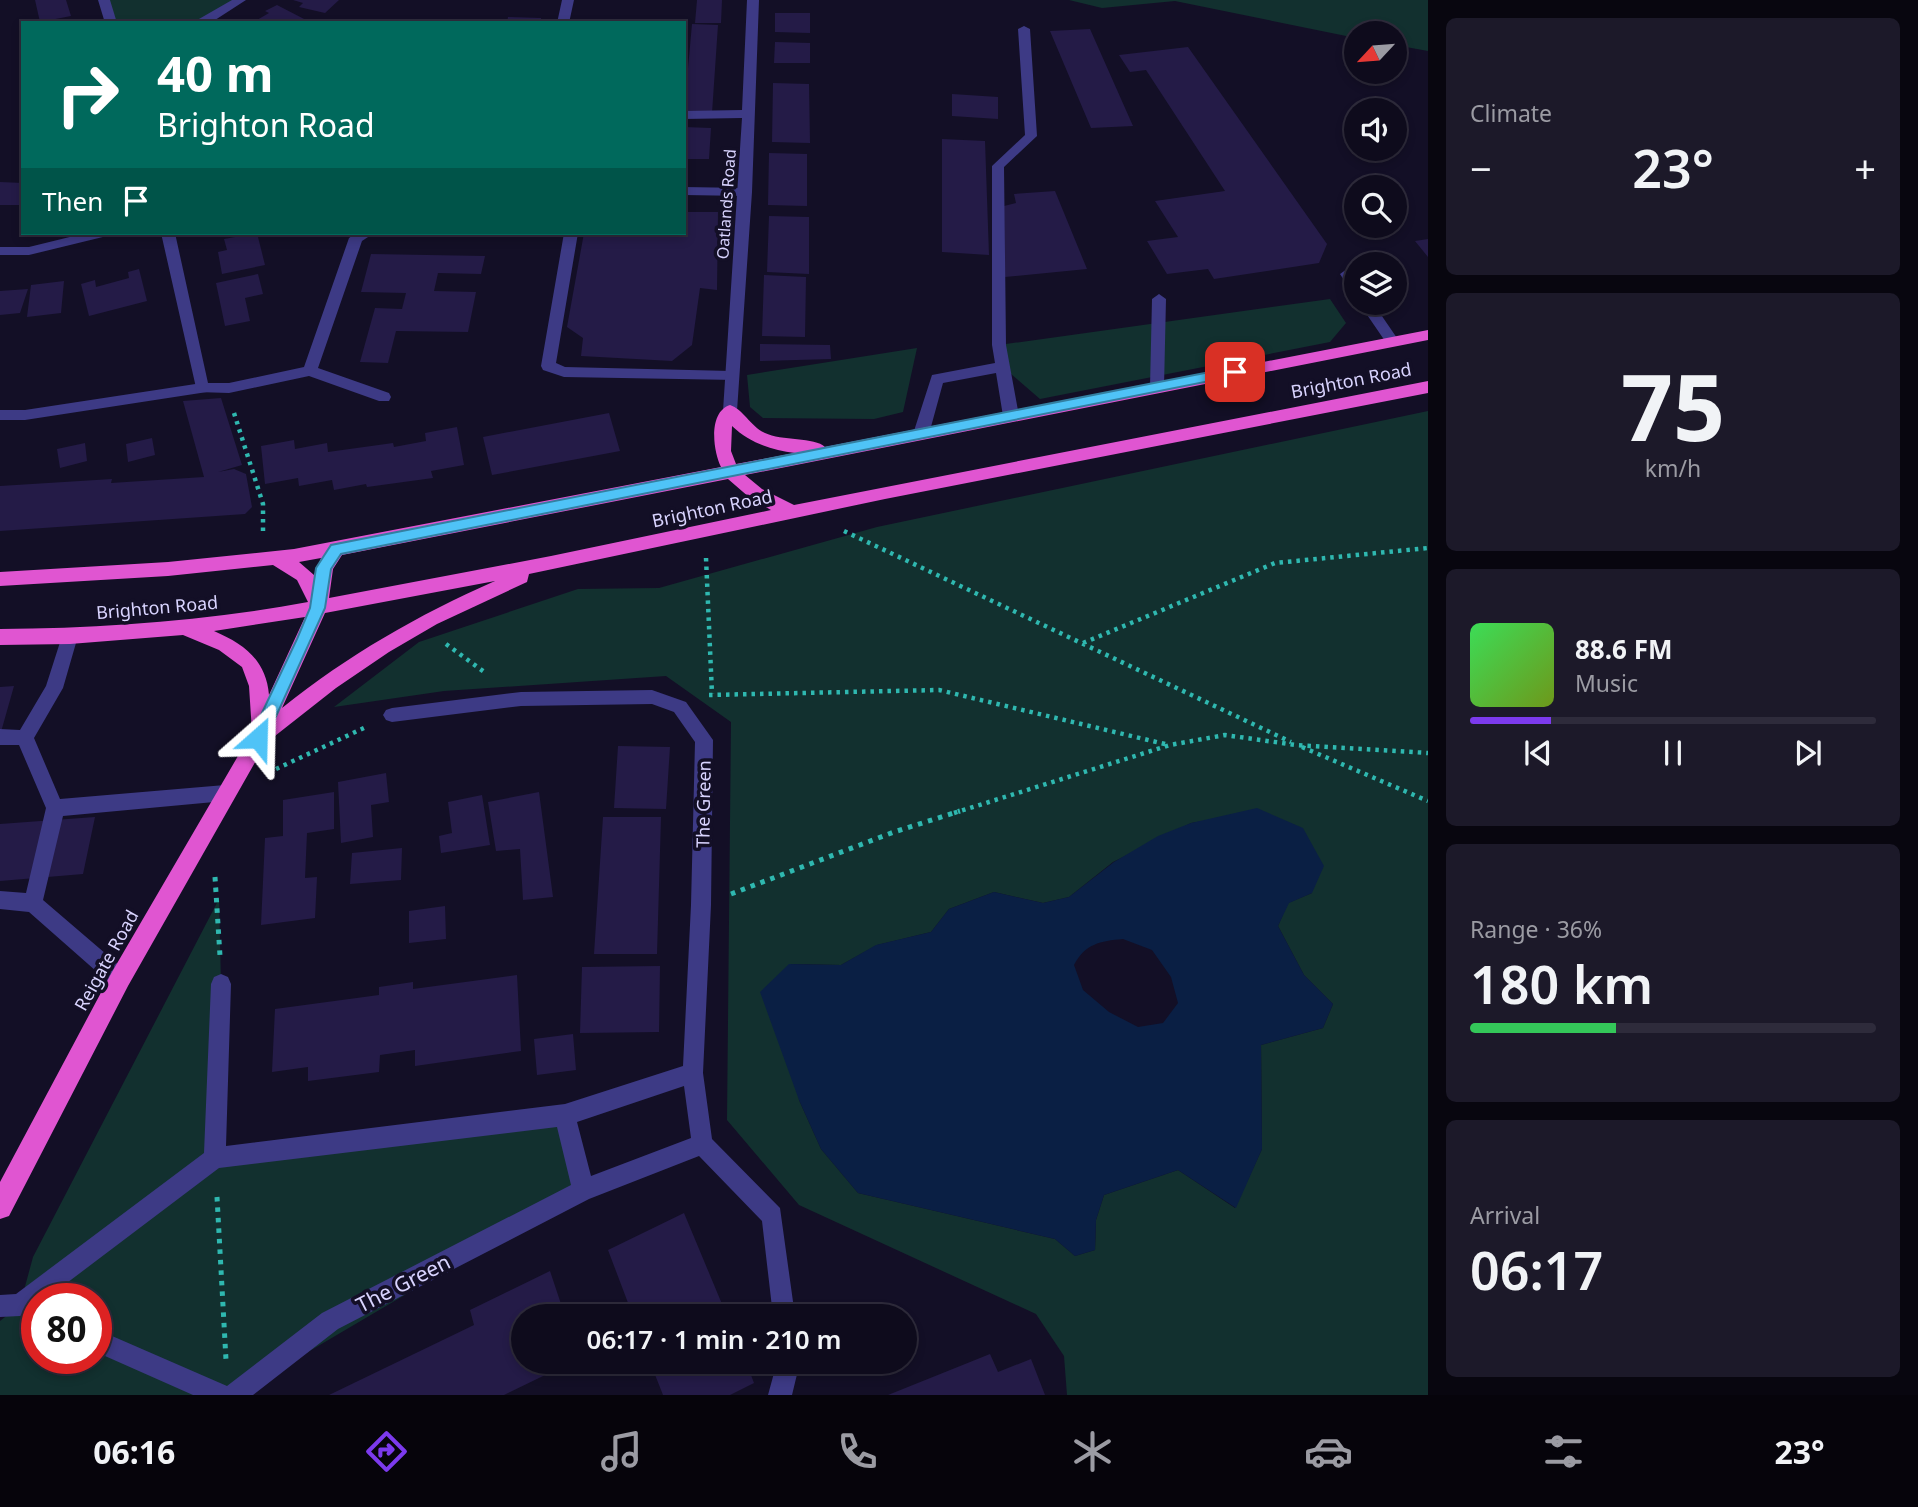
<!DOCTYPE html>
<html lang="en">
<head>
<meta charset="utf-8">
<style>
  body { margin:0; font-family:"Noto Sans",sans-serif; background:#1c1929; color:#f1f3f6; height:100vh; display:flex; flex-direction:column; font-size:26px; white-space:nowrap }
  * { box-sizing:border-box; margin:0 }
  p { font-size:23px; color:#9b9ba3 }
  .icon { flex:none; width:38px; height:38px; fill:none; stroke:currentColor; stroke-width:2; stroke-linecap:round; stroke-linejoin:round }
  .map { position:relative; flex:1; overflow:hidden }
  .panel { display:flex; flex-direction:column; gap:18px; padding:18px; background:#08060f; width:490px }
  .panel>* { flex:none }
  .guide { position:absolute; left:21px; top:21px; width:665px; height:214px; border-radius:0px; box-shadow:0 4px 10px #0003,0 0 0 2px #2e2b3b; background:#00695c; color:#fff; overflow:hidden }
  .needle { width:46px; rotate:244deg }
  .controls { position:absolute; left:1344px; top:21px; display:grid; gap:14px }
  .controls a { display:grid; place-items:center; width:63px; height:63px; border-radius:50%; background:#0e0b1c; box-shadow:0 4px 10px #0003,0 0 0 2px #2e2b3b; font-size:35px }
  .speed { position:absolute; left:21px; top:1283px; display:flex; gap:14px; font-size:35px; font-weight:700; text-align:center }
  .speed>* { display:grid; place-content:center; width:91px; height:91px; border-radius:50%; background:#0e0b1c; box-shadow:0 4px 10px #0003,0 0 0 2px #2e2b3b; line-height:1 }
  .speed .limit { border:10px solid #d22; background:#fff; color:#111 }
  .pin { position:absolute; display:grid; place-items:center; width:60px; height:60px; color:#fff; margin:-30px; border-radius:14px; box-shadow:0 4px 10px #0006 }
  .me { position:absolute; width:77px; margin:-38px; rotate:25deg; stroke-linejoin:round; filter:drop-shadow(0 0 5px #0008) }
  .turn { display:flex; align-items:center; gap:24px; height:147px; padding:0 21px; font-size:32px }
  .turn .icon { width:91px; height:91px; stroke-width:2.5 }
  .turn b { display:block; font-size:49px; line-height:60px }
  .then { display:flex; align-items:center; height:66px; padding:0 21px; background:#0003; gap:14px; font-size:26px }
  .big { font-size:52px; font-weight:600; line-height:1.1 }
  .panel .card { flex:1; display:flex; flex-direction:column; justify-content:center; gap:10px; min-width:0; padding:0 24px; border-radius:10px; background:#1c1929 }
  .panel .dial { align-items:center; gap:0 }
  .dial b { font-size:91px; line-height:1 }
  .song { display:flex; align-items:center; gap:21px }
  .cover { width:84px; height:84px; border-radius:10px; background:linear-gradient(135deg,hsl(130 70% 55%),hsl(80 70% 35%)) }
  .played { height:7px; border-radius:4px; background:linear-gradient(90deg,#7c3aed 20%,#2e2b3b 20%) }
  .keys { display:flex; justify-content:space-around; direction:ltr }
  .heat { display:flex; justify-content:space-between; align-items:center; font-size:38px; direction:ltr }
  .charge { height:10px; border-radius:5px; background:linear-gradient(90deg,#34c759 36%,#2e2b3b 0) }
  .trip { position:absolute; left:511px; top:1304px; width:406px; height:70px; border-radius:35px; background:#0e0b1c; box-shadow:0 4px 10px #0003,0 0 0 2px #2e2b3b; font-weight:600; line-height:70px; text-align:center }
  .tab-bar { display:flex; height:112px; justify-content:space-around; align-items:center; background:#06040b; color:#9b9ba3 }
  .tab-bar .icon { width:49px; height:49px }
  .tab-bar .current { color:#7c3aed }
  .tab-bar b { font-size:32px; color:#f1f3f6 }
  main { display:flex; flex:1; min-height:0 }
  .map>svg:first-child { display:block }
  .green { fill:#12302f; fill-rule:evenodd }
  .water { fill:#0a1f44; fill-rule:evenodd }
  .building { fill:#241b47 }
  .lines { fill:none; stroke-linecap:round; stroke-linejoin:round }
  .path-far1 { stroke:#2fb8b0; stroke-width:4.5; stroke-dasharray:3.5 5; stroke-linecap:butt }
  .path { stroke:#2fb8b0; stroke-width:5; stroke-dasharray:4.5 6; stroke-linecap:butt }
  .service { fill:#3d3a85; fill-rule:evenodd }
  .minor { fill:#3d3a85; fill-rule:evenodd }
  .trunk { fill:#e055d1; fill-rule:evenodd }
  .route { fill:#4fc3f7; stroke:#337fa1; stroke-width:2 }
  .labels { text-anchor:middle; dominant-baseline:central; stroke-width:7; stroke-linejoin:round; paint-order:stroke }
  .far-street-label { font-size:16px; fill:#d9d4ff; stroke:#130f26 }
  .street-label { font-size:18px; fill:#d9d4ff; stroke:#130f26 }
  .near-street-label { font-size:21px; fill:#d9d4ff; stroke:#130f26 }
</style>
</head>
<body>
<main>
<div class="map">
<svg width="1428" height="1395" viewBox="0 0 1428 1395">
  <rect width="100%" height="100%" fill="#130f26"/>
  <!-- green -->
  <path class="green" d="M104,0h136l-32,20 -10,3h-87z
    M1069,0h359v51l-33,-6v-12h-39v5l-181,-37 -73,7z
    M1330,299l16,24 -16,19 -290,57 -37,-32 -4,-22z
    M917,348l-14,64 -29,7 -111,-1 -13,-11 -3,-32z
    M1428,411v984h-361l-3,-39 -28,-42 -237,-109 -72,-85 4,-398 -65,-46 -222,15 -110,16 85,-65 159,-53 81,-1 218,-61zM1209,820l103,73 -24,10 -10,23 26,49 29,29 -10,24 -62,17 1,104 -27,59 -57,-38 -74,25 -8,25 -1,30 -20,6 -20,-17 -197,-46 -37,-44 -22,-49 -9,-136 51,1 36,-20 54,-13 18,-23 45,-17 49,11 26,-6 44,-35 78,-39z
    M219,899l2,85 -6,174 350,-43 18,75 -348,205h-235v-74l20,-16 13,-48zM37,1298h59v60h-59z"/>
  <!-- water -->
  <path class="water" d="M1257,808l46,20 21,38 -12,27 -23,10 -11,23 26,49 29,29 -10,24 -62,17 1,104 -26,59 -58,-38 -74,25 -8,25 -1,30 -20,6 -20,-17 -197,-46 -37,-44 -22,-49 -39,-108 29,-28 52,1 35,-20 55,-13 18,-23 45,-17 49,11 26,-6 45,-35 44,-26 33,-13zM1123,939l29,11 19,27 7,26 -15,20 -25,4 -29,-15 -26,-22 -9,-25c11,-21 26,-24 49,-26z"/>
  <!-- building -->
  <path class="building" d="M35,0h31l5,16 -31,6z
    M293,0h46l-14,13 -26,-6 4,-4z
    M697,0h25l-1,23h-26z
    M277,5l29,15 -5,3h-49l17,-10 -4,-2z
    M775,13h35v20l-35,-1z
    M508,17l33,1v5h-34z
    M692,24l26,1 -6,88 -28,-1z
    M1090,29l43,97 -42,2 -41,-97z
    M775,42l35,1v20h-36z
    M1188,47l139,197 -8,19 -105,16 -6,-10 -41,5 -20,-33 31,-4 -23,-36 70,-10 -79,-121 -16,2 -11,-17z
    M773,83l36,1 1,59 -38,-1z
    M952,94l46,3v22l-46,-3z
    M684,127l27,1 -2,31h-25z
    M942,139l43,2 4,114 -47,-3z
    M769,153l38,1v52l-39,-1z
    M0,182l23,1v22h-23z
    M1055,191l32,78 -82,8 -1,-71 12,-3 -2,-9z
    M684,212h34l-1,78 -17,-2 -8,57 -20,16 -91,-5 2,-18 -16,-11 17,-94h100z
    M769,216l40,1v57l-42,-2z
    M257,233l8,32 -43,9 -4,-22 9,-2 -3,-11z
    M1428,239v18l-13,-16z
    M371,254l114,2 -4,18 -43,-1 -4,18 42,1 -8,40 -72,-1 -8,32 -28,-1 15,-54 27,1 4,-16 -45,-1z
    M139,269l8,32 -58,15 -8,-32 14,-4 1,7 33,-9 -1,-6z
    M258,274l5,20 -18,4 5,23 -25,5 -9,-43z
    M764,275l42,2 -1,60 -43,-1z
    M64,281l-3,32 -34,4 4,-32z
    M28,289l-8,24 -20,2v-24z
    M760,344l70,1 1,14 -71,2z
    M221,398l21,67 -24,7 16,-3 12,5 6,33 -7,7 -245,17v-45l112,-7 -1,4 93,-6 -21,-76z
    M609,413l11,38 -128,24 -9,-38z
    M457,427l7,38 -33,6 2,7 -66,9 -1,-3 -32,6 -2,-10 -33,6 -1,-8 -33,6 -4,-38 33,-6 1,9 32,-6 1,9 65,-9 1,4 32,-6 -1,-8z
    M152,438l3,17 -27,7 -2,-18z
    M85,443l2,18 -27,7 -3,-19z
    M14,686l-13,46h-1v-45z
    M618,746l52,1 -4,62 -52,-1z
    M386,773l3,29 -18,3 2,32 -32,6 -3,-61z
    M334,792v37l-27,4 -2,45 12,-1 -2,41 -54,7 4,-87 18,-2v-36z
    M539,792l14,105 -30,3 -3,-51 -24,2 -8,-49z
    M482,795l8,50 -49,8 -2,-17 13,-3 -4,-31z
    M95,817l-12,57 -83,7v-57z
    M603,817h58l-4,137h-63z
    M402,848l-1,32 -51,4 2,-31z
    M445,906l1,33 -37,4v-32z
    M660,966l-1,66 -79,1 2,-66z
    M517,975l4,76 -106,15v-16l-35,5 -1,17 -71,9v-14l-36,5 3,-63 104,-14v-8l34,-5v7z
    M573,1034l3,36 -39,5 -3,-36z
    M684,1213l43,103h-94l-25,-66z
    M550,1271l15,45h-42v46h49l-68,33h-175l145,-70 -4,-15z
    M990,1354l8,18 33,-13 14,36h-157z
    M650,1362h96l8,21 -24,12h-67z"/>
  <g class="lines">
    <!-- path-far1 -->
    <path class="path-far1" d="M234,413l29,91v29
      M844,531l447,211
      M706,558l6,136
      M1083,643l192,-80 153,-15
      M446,644l41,30
      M709,695l230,-5 230,55
      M1302,747l126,54
      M276,769l90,-42
      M954,813l216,-68 55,-10 71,10 132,8"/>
    <!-- path -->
    <path class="path" d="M215,877l5,79
      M731,894l163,-62 66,-21
      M217,1197l9,163"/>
    <!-- service -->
    <path class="service" d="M1024,26l6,3 7,107 -33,31 2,178 13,71 -8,5 -8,-5 -7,-43 -53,10 -14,51 -8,6 -8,-6 19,-59 63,-12 -3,-18v-179l33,-31 -7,-106z
      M684,187l61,1 7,4 -7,4 -61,-1z
      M564,233h14l-22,130 9,4 166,4 7,5 -2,4 -172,-3 -21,-7 -2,-4z
      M1347,269l5,2 4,7v15l-5,-2 -11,-17z
      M1159,294l7,5 -2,88 -7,5 -7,-5 2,-88z
      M1359,303h14l26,38 -2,3h-10z
      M202,383l5,1 2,4 -2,4 -182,28h-25v-10h25z
      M70,629l6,2 2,5 -15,52 -29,50 26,61 165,-14 6,2 3,6 -3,6 -6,2 -162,15 -20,84 84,72 3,7 -3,7 -7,3 -7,-3 -84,-74 -29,-3v-18l26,2 20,-85 -27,-63h-19v-16l20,1 26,-44 16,-50 2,-5z"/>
    <!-- minor -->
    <path class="minor" d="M98,0h12l7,23h-12z
      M232,0h14l-34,22 -20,1z
      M562,0h12l-5,23h-12z
      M747,0h12l-7,192 -15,219 -7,5 -7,-5 19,-293 -58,1v-8l58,-1z
      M86,233h23l-2,3 -78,19h-29v-8h29z
      M161,233h14l33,150h21l75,-16 45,-129 7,-5h18l-12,8 -44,127 71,25 2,4 -2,4h-10l-70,-25 -80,17 -32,-1z
      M652,690l34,12 27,38 -2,165 -8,168 9,66 68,69 15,108h-22l-11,-95 -63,-65 -110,43 -251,130 -85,66h-60l-97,-43v-23l131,57 95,-73 249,-128 -14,-58 -338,41 -172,130h-10v9l-17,9 -20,1v-22l16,-1 188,-141 7,-169 3,-7 7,-3 7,3 3,7 -5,162 339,-42 118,-38 8,-161 4,-163 -21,-30 -22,-8 -131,2 -129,16 -6,-2 -3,-5 3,-5 6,-2 129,-16zM684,1086l7,52 -100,38 -14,-54z
      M777,1362h23l-8,33h-24z"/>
    <!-- trunk -->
    <path class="trunk" d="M1428,330v10l-683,135 17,14 32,16 634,-124v12l-543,106 -356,75 -2,8 -90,42 -48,28 -53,36 -70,55 -138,243 -119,230 -9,3v-37l112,-210 140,-240 -3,-46 -7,-19 -23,-17 -36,-15 -113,9 -70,1v-16c103,-1 206,-8 308,-27l-11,-22 -24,-15 -105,11 -168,10v-14l168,-10 126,-13 427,-82c-8,-16 -13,-55 9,-62 13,4 21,22 35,28 16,8 50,4 60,14zM732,426c18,17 39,24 63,27l-59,11 -5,-13zM728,479l22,19 21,12 -220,46 -222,42 4,-29 9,-14zM321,558l-7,17 -15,-13zM495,581c-77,34 -147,74 -213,127l43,-95zM305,617l-36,78c-3,-35 -25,-51 -55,-64z"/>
  </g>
  <!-- route -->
  <path class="route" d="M1235,367l5,2v6l-899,179 -10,15 -6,39 -61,135h-12l-2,-5 47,-99 13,-31 6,-40 15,-23z"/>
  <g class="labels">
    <!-- far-street labels -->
    <g class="far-street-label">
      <text transform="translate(726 204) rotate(-86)">Oatlands Road</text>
    </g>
    <!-- street labels -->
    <g class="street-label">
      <text transform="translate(1351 380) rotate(-11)">Brighton Road</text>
      <text transform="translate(712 508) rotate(-12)">Brighton Road</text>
      <text transform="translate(157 607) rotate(-5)">Brighton Road</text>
      <text transform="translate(703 804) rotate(-89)">The Green</text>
      <text transform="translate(106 960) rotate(-61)">Reigate Road</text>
    </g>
    <!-- near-street labels -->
    <g class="near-street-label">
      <text transform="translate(403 1283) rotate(-27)">The Green</text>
    </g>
  </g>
</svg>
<div class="controls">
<a><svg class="needle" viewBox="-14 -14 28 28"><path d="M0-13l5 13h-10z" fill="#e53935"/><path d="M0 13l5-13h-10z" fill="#9b9ba3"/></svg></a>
<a><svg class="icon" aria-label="sound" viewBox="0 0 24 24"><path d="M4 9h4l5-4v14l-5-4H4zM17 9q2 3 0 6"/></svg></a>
<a><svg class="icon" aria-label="search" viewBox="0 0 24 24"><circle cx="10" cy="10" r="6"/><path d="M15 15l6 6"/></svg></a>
<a><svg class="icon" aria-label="layers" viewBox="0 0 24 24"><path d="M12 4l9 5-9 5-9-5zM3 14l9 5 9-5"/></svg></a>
</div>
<div class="speed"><div class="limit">80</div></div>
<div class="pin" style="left:1235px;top:372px;background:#d93025"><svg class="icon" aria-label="arrive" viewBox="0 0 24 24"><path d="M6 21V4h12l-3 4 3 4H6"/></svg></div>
<svg class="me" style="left:258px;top:738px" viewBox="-20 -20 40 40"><path d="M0-17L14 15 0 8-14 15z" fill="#4fc3f7" stroke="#fff" stroke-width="4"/></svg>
<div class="trip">06:17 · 1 min · 210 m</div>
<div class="guide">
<div class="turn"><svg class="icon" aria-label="right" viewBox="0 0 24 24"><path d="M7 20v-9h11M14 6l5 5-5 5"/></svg><div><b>40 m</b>Brighton Road</div></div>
<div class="then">Then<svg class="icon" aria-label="arrive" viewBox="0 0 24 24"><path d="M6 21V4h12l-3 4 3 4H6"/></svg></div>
</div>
</div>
<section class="panel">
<div class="card"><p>Climate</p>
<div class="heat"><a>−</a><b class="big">23°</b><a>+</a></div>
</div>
<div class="card dial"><b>75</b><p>km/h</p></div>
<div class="card">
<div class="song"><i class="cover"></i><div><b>88.6 FM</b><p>Music</p></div></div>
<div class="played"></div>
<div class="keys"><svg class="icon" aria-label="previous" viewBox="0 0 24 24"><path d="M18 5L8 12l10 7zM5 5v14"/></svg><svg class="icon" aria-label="pause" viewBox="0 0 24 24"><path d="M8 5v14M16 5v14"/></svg><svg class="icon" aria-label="next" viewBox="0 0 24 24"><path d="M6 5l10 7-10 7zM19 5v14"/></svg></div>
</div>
<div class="card"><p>Range · 36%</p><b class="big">180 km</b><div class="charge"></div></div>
<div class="card"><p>Arrival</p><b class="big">06:17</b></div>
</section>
</main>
<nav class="tab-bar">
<b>06:16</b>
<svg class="icon current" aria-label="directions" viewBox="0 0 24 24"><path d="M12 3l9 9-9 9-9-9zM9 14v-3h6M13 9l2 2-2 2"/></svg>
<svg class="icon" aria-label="music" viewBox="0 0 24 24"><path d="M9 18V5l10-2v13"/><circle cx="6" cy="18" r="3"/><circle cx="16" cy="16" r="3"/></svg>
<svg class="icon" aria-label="phone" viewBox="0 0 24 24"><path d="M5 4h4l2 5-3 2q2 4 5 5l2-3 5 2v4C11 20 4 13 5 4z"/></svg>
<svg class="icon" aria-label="climate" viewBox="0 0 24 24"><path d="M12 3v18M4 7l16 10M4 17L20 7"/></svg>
<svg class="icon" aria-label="car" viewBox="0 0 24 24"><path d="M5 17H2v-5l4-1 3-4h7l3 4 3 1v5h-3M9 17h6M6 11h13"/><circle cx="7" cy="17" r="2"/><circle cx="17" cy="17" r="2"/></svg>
<svg class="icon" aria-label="filters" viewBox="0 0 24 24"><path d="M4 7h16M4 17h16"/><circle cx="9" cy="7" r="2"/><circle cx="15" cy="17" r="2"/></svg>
<b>23°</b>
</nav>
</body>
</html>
